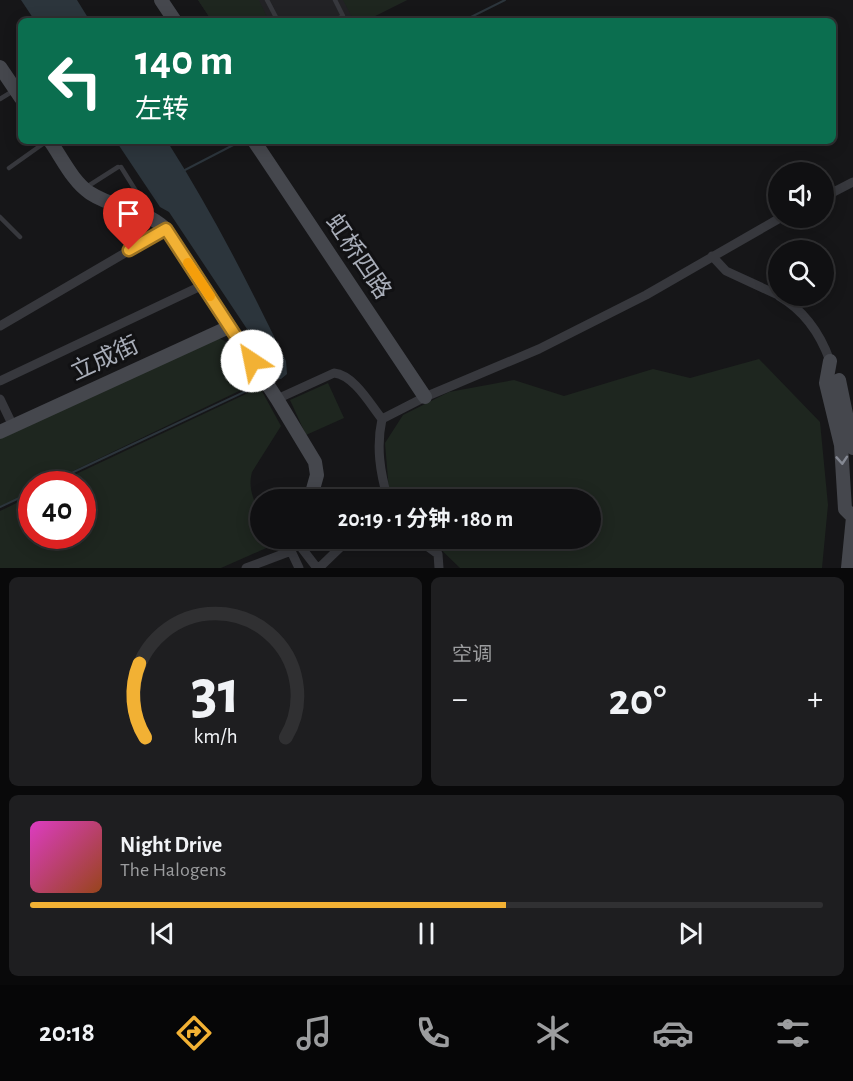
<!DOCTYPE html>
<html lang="zh">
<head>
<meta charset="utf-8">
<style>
  body { margin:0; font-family:"Alegreya Sans","Noto Sans SC",sans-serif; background:#1e1e20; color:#f1f3f6; height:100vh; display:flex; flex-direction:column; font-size:22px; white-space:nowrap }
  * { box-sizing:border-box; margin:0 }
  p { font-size:20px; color:#9c9d9f }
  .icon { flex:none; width:33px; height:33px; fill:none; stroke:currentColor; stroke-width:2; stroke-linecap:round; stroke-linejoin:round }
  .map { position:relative; height:568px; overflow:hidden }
  .drawer { display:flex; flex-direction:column; gap:9px; padding:9px; background:#09090a; flex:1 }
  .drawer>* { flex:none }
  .banner { position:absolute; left:18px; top:18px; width:818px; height:126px; border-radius:9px; box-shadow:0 3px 15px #0003,0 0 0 2px #303032; background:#0b6e4f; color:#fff; overflow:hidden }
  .tools { position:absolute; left:768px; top:162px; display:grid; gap:12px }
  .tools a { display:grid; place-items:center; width:66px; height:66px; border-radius:50%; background:#101012; box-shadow:0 3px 15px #0003,0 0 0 2px #303032; font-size:30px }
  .speed { position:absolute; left:18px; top:471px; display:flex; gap:12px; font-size:30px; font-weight:700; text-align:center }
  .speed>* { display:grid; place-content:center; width:78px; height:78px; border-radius:50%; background:#101012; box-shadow:0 3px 15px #0003,0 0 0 2px #303032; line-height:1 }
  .speed .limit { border:9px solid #d22; background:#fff; color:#111 }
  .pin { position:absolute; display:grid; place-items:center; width:51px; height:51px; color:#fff; margin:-62px -26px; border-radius:50% 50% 50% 0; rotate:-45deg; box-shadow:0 0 6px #0007 }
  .pin .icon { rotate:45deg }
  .me { position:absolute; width:66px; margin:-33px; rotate:326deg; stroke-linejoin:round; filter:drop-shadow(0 0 4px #0008) }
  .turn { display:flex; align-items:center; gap:21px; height:126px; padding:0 18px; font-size:27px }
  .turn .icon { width:78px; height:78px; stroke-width:2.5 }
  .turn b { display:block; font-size:42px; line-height:51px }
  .big { font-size:45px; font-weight:700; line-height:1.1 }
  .drawer .tile { flex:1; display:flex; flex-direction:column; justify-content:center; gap:9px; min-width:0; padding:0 21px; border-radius:9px; background:#1e1e20 }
  .drawer .dial { align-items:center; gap:0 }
  .dial svg { height:156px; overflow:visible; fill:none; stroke:#303032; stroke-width:7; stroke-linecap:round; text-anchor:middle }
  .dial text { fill:#f1f3f6; stroke:none }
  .song { display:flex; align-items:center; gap:18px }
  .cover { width:72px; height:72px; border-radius:9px; background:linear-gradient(135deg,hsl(310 70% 55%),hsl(20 70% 35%)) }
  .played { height:6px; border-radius:3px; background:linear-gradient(90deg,#f2b134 60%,#303032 60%) }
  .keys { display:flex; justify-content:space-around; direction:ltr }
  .heat { display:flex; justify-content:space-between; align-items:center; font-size:33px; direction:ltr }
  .drawer .tiles { flex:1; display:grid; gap:9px; grid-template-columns:1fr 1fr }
  .tile:last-child { grid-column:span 2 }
  .trip { position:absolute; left:250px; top:489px; width:351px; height:60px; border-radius:30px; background:#101012; box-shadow:0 3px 15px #0003,0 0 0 2px #303032; font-weight:700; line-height:60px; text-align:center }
  .tab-bar { display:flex; height:96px; justify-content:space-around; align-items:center; background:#060607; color:#9c9d9f }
  .tab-bar .icon { width:42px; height:42px }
  .tab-bar .active { color:#f2b134 }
  .tab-bar b { font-size:27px; color:#f1f3f6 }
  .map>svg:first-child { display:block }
  .built { fill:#222225 }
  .green { fill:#1e261f }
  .water { fill:#2c353c }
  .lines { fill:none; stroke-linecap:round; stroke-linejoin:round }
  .stream { stroke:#2c353c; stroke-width:2 }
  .lane { stroke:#37383d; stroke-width:4.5 }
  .street { stroke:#37383d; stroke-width:9 }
  .secondary { stroke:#45474d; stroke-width:14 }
  .oneway { stroke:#858993 }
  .route-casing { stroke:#9d7322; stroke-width:15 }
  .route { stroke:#f2b134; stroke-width:10 }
  .slow { stroke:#f59e0b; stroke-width:10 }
  .labels { text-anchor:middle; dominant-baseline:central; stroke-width:6; stroke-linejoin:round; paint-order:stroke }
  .street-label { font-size:24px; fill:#a8adb8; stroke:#111113 }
</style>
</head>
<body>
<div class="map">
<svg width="853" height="568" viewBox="0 0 853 568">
  <rect width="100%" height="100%" fill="#161618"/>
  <!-- built -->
  <path class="built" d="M198,0h209l-42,21h-153z"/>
  <!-- green -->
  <path class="green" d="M198,0h61l10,21h-57z
    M343,0h64l-42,21h-11z
    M217,337l23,12 19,29 -20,13 -193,93h-14l-1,8 -31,15v-68z
    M759,359l61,63 8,83 -6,63h-362l-30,-29 161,-1v-38l-199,-1 -3,-8 -4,-48 18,-28 46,-23 65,-12 50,16 89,-27 37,9z
    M328,383l16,35 -38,17 -16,-35z
    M258,384l23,42 -29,46c-5,20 4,29 9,47 1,6 0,13 0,19l9,1 3,6 -52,23h-221v-57l31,-15 1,40h50v-52h-27l193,-91z"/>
  <!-- water -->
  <path class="water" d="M21,0h56l13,21h-55z
    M116,141h51c45,71 83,145 119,220l1,13 -6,5 -12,1 -2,-3 4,-5 -10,-22 -92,-138 -9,-5z"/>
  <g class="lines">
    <!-- stream -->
    <path class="stream" d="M463,21l42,-21
      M183,171l58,-30
      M48,484l213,-100
      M0,507l32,-15"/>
    <!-- lane -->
    <path class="lane" d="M267,0l11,21
      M334,21l9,-5 -8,-16
      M0,99l13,-8
      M121,167l28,45
      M9,168l38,-27
      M85,188l33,-21
      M0,217l20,20"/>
    <!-- street -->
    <path class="street" d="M824,197l29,-15
      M712,256l14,15 52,24
      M779,296c26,15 41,37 51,65
      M0,326l166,-97
      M0,381l203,-96
      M0,399l13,27
      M277,399l57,-26c20,2 36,31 48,46
      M382,419l43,-22 114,-48 107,-54 134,-77
      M382,419c-6,28 -2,53 6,81
      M416,538l22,16 1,14
      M291,551l8,17
      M246,568l45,-17 6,-9 20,26
      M319,568l31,-30"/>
    <!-- secondary -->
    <path class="secondary" d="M161,0l14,21
      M0,67l21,31
      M50,141c12,17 23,41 40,52 26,17 48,12 76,36l111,170 38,63 2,13 -7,25
      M254,141l171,256
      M830,361l-4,22 15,62 4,64 8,8
      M839,380l14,68
      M0,432l229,-105
      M297,542l1,-4
      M848,568l5,-51"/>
  </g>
  <!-- one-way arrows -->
  <defs><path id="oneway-chevron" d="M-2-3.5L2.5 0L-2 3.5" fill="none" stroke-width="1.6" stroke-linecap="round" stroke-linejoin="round" transform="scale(1.5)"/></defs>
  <use class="oneway" href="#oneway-chevron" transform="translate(842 460) rotate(86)"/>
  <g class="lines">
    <defs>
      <path id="route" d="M129,250l37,-21 86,132"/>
    </defs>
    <!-- route casing -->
    <use href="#route" class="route-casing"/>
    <!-- route -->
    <use href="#route" class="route"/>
    <!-- slow -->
    <path class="slow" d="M188,263l22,33"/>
  </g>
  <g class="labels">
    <!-- street labels -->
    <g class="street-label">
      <text transform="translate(358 257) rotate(56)">虹桥四路</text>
      <text transform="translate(105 359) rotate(-25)">立成街</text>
    </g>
  </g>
</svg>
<div class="tools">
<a><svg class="icon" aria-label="sound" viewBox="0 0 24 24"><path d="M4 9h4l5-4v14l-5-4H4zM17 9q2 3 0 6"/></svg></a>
<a><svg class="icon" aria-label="search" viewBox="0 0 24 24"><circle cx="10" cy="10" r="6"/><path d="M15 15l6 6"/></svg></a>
</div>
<div class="speed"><div class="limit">40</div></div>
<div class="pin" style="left:129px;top:250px;background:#d93025"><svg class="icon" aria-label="arrive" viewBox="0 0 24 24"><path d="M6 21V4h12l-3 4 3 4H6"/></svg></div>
<svg class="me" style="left:252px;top:361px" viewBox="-20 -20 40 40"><circle r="19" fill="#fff"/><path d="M0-13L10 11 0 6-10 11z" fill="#f2b134"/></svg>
<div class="trip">20:19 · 1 分钟 · 180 m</div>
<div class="banner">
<div class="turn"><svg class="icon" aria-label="left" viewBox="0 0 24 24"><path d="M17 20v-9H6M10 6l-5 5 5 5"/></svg><div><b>140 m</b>左转</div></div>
</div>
</div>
<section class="drawer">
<div class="tiles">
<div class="tile dial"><svg viewBox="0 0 100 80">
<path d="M14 69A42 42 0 1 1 86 69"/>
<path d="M14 69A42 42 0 0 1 11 31" stroke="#f2b134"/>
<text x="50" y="56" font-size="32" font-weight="700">31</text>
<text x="50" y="72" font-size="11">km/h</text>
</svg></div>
<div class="tile"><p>空调</p>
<div class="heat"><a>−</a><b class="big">20°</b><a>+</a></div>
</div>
<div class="tile">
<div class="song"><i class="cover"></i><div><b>Night Drive</b><p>The Halogens</p></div></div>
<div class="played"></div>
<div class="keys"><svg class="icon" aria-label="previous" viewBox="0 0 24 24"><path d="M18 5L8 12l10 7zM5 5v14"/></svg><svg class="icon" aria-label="pause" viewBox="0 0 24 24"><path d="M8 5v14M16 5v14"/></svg><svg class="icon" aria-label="next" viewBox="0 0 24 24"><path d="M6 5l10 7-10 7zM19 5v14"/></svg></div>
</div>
</div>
</section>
<nav class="tab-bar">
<b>20:18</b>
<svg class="icon active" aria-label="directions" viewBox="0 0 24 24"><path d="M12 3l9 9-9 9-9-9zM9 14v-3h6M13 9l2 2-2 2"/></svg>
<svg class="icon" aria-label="music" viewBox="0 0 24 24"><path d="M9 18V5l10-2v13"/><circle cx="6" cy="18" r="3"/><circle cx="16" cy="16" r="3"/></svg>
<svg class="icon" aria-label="phone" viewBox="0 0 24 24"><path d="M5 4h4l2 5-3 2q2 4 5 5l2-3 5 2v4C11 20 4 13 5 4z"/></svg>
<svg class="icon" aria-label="climate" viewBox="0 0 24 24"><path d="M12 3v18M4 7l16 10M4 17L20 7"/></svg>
<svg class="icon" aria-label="car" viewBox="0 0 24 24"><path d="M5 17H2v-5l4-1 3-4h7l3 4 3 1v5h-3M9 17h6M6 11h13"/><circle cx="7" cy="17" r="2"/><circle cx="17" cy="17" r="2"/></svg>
<svg class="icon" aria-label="filters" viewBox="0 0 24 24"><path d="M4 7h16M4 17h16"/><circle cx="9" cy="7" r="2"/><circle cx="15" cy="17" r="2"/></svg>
</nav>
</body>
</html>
